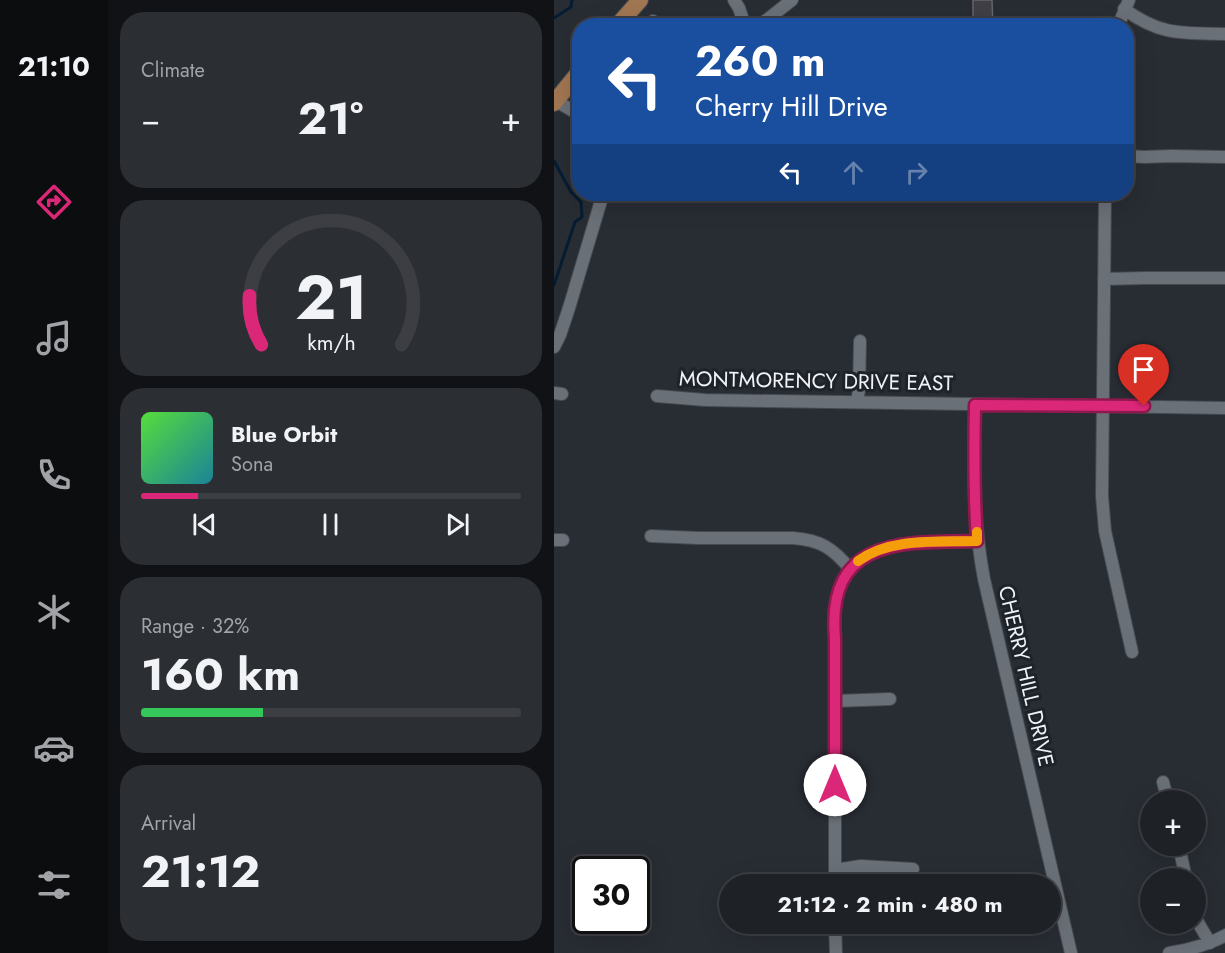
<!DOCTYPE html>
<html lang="en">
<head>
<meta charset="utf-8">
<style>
  body { margin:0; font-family:Jost,sans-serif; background:#2b2e32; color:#f1f3f6; height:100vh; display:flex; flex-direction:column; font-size:22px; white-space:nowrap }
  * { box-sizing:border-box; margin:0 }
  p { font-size:20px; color:#a1a3a7 }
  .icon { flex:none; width:33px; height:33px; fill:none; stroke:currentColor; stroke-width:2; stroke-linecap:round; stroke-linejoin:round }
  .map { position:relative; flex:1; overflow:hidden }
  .sheet { display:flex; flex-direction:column; gap:12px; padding:12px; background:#101215; width:446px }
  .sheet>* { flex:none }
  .guide { position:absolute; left:18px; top:18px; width:562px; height:183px; border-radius:24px; box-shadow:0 6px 24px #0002,0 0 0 2px #3c3e43; background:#1a4fa0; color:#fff; overflow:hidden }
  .fabs { position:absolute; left:586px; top:790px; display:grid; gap:12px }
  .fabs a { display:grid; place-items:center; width:66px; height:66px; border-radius:50%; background:#1e2126; box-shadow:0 6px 24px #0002,0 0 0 2px #3c3e43; font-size:30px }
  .speed { position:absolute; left:18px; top:856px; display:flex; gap:12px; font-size:30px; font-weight:700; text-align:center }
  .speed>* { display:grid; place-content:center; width:78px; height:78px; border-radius:50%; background:#1e2126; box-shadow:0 6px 24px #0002,0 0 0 2px #3c3e43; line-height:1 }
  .speed .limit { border:3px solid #111; border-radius:9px; background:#fff; color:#111 }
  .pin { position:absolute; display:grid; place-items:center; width:51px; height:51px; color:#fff; margin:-62px -26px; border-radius:50% 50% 50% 0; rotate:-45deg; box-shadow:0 0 6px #0007 }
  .pin .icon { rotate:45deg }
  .me { position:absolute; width:66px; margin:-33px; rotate:0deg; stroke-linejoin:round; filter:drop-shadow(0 0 4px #0008) }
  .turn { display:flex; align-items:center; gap:21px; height:126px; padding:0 24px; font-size:27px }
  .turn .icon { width:78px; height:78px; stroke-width:2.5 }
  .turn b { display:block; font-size:42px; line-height:51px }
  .lanes { display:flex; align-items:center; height:57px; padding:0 24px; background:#0003; justify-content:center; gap:30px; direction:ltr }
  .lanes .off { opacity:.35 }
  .big { font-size:45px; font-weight:700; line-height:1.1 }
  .sheet .card { flex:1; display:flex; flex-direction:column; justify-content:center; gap:9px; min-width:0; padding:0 21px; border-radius:24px; background:#2b2e32 }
  .sheet .dial { align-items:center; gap:0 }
  .dial svg { height:156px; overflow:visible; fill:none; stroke:#3c3e43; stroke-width:7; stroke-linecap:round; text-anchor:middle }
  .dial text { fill:#f1f3f6; stroke:none }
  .song { display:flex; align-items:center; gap:18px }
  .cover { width:72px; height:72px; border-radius:9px; background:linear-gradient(135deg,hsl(110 70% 55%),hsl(190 70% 35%)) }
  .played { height:6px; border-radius:3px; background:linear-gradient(90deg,#db2777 15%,#3c3e43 15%) }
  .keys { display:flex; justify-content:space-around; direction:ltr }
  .heat { display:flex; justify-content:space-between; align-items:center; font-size:33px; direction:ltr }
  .charge { height:9px; border-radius:4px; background:linear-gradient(90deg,#34c759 32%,#3c3e43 0) }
  .trip { position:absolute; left:165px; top:874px; width:342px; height:60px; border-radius:30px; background:#1e2126; box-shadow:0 6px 24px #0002,0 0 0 2px #3c3e43; font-weight:700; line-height:60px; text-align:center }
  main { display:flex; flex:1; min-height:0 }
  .tabs { display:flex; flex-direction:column; width:108px; justify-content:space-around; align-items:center; background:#0c0d0f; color:#a1a3a7 }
  .tabs .icon { width:42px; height:42px }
  .tabs .current { color:#db2777 }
  .tabs b { font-size:27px; color:#f1f3f6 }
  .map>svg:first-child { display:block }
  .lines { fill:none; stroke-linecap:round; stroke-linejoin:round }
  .stream { stroke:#061c32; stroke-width:3 }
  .building { fill:#403f46; stroke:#65636b; stroke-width:1.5 }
  .minor-casing { stroke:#464a4f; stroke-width:14 }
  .major-casing { stroke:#464a4f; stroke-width:18 }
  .minor { stroke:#6a7077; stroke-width:12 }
  .major { stroke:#a17652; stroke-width:16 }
  .route-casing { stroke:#8e194d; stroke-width:15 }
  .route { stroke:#db2777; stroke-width:10 }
  .slow { stroke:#f59e0b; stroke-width:10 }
  .labels { text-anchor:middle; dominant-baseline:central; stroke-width:6; stroke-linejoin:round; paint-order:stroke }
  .street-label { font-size:21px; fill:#eff2f6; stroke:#1e2329 }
</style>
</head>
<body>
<main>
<nav class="tabs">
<b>21:10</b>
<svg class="icon current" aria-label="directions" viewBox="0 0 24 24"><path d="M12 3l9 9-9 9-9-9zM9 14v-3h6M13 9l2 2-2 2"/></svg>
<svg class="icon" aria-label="music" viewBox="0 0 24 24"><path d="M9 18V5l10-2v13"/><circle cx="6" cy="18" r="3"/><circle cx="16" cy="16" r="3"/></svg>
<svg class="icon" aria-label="phone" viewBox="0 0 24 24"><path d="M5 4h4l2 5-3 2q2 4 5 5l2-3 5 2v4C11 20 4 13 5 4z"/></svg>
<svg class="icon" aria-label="climate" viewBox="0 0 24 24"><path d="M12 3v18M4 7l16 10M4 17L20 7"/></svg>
<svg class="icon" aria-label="car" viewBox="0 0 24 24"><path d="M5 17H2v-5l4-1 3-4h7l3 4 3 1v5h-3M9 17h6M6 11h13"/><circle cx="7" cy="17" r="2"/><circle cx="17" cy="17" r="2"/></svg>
<svg class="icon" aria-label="filters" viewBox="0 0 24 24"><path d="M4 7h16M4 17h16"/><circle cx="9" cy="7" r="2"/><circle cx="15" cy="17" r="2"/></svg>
</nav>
<section class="sheet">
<div class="card"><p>Climate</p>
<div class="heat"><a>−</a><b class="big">21°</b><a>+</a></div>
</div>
<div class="card dial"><svg viewBox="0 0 100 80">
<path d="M14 69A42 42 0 1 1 86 69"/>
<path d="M14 69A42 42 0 0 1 8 44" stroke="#db2777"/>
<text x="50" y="56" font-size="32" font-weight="700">21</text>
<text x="50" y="72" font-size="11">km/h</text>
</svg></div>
<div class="card">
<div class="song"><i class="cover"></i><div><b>Blue Orbit</b><p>Sona</p></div></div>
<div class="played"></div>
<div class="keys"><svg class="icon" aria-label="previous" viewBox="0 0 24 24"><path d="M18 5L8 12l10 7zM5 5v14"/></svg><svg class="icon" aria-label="pause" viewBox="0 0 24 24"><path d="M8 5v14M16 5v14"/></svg><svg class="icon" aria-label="next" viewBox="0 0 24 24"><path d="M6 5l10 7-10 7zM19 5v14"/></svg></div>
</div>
<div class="card"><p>Range · 32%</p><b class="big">160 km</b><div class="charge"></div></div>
<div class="card"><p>Arrival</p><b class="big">21:12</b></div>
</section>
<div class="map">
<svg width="672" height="953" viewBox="0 0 672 953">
  <rect width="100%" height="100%" fill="#282c33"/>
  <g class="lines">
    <!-- stream -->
    <path class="stream" d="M0,18l17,-11 1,-7
      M0,161l17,31 10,10 1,15 -7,5 -21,63"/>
  </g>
  <!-- building -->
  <path class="building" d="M419,0h19l1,26h-20z"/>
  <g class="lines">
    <defs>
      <path id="minor" d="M180,0l5,8 6,18
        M570,9c37,27 58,24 102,25
        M98,26l1,-5
        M191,26l19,-4 28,-22
        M564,26l11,-26
        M2,101l24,14
        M573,156l17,1 27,-1 55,1
        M551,194l-3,302 3,35 27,121
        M550,279l41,-1h81
        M0,347l6,-12 9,-27 34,-114
        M0,393l8,1
        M103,396l48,4 521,8
        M303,402l2,-12 1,-49
        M421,405c-2,58 -2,116 9,174l87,374
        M97,536l47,2h95c27,2 40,10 57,31
        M0,540h9
        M281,701l55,-2
        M609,782l5,19
        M625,846l7,33
        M281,870l26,-4 52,3
        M281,885v-247c-9,-101 67,-96 142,-97
        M642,919l14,24
        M281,924l1,29
        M615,953c19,-3 39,-8 57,-18"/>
      <path id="major" d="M63,26l23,-26
        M0,103l26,-32"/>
    </defs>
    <!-- minor casing -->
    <use href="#minor" class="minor-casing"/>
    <!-- major casing -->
    <use href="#major" class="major-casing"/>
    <!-- minor -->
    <use href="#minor" class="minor"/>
    <!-- major -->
    <use href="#major" class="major"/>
  </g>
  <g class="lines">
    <defs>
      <path id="route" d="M281,785v-147c-9,-101 67,-96 142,-97 -3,-45 -3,-91 -2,-136l169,1"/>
    </defs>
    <!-- route casing -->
    <use href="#route" class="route-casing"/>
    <!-- route -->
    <use href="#route" class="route"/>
    <!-- slow -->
    <path class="slow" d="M304,561c33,-24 81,-19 119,-20v-9"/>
  </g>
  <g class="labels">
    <!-- street labels -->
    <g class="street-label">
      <text transform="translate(262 381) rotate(1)">MONTMORENCY DRIVE EAST</text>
      <text transform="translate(472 676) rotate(77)">CHERRY HILL DRIVE</text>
    </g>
  </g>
</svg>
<div class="fabs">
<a>+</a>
<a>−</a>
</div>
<div class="speed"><div class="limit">30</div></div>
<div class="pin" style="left:590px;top:406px;background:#d93025"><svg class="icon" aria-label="arrive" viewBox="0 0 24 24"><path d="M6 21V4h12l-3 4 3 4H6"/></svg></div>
<svg class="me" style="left:281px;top:785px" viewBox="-20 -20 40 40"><circle r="19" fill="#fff"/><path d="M0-13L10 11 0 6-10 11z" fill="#db2777"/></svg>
<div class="trip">21:12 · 2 min · 480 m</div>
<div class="guide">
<div class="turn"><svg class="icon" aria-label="left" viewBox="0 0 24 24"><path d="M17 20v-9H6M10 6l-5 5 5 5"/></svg><div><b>260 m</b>Cherry Hill Drive</div></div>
<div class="lanes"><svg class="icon" aria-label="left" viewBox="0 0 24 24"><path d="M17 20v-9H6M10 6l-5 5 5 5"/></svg><svg class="icon off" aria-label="ahead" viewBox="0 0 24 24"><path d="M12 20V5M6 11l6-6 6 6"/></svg><svg class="icon off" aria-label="right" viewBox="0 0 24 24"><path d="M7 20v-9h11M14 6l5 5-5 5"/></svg></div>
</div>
</div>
</main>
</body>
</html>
